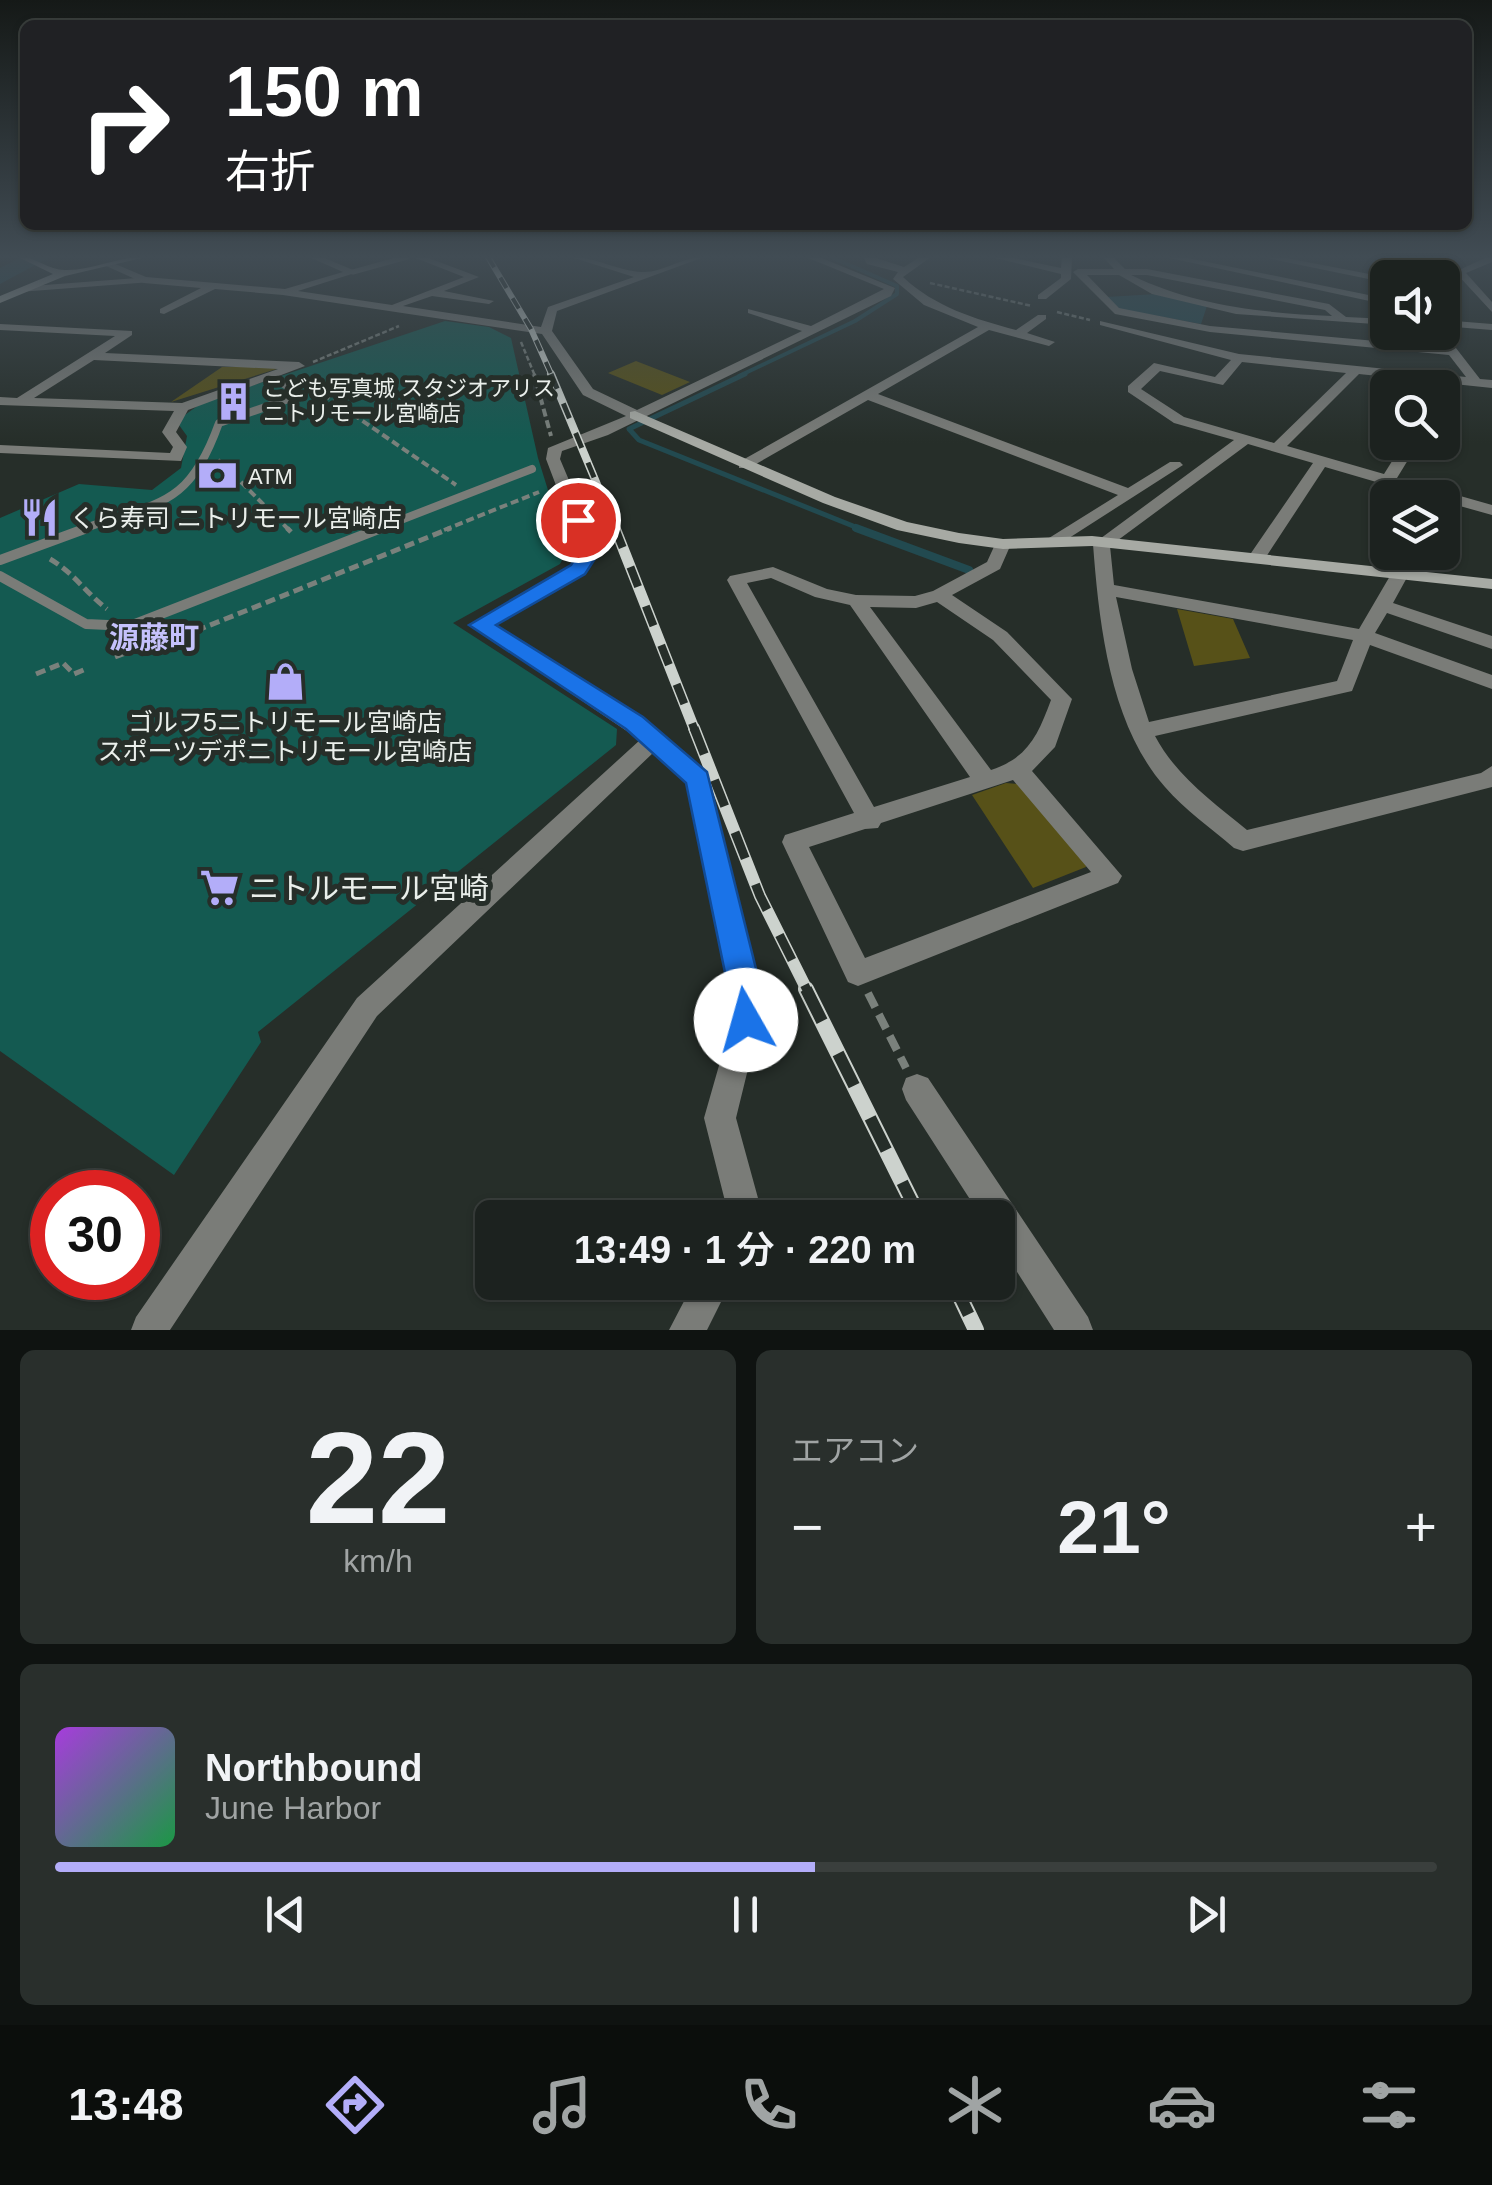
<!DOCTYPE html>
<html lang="ja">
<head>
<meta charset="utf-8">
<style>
  body { margin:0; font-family:Helvetica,"Noto Sans JP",sans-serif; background:#292f2c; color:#f1f3f6; height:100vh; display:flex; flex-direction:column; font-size:38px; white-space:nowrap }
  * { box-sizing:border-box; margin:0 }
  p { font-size:32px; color:#a0a4a4 }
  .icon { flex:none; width:55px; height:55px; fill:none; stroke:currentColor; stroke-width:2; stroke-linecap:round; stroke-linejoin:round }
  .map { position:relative; height:1330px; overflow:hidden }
  .sheet { display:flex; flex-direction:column; gap:20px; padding:20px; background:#0f1311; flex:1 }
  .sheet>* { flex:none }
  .hud { position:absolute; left:20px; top:20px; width:1452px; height:210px; border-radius:15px; box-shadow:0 2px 8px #0004,0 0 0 2px #3a3f3d; background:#202124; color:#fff; overflow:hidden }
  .controls { position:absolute; left:1370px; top:260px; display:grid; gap:20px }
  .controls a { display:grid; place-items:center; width:90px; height:90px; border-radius:15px; background:#1c221f; box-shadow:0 2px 8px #0004,0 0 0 2px #3a3f3d; font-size:50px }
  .speed { position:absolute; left:30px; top:1170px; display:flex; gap:20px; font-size:50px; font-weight:700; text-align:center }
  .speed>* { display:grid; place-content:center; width:130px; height:130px; border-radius:50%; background:#1c221f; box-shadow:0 2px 8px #0004,0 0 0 2px #3a3f3d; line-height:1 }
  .speed .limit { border:15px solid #d22; background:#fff; color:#111 }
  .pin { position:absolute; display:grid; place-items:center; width:85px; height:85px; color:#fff; margin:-42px; border:5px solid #fff; border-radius:50%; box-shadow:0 2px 10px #0007 }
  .me { position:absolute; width:110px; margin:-55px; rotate:353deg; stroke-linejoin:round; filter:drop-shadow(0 0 8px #0008) }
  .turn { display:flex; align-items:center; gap:35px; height:210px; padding:0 40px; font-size:45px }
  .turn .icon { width:130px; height:130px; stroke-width:2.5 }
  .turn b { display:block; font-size:70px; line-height:85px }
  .big { font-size:75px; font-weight:600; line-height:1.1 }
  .sheet .card { flex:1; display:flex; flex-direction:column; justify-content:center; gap:15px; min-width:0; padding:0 35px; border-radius:15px; background:#292f2c }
  .sheet .dial { align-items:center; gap:0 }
  .dial b { font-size:130px; line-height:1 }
  .song { display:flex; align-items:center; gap:30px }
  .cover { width:120px; height:120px; border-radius:15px; background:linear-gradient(135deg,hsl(280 70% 55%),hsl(140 70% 35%)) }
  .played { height:10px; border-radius:5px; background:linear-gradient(90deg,#b3adf9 55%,#3a3f3d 55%) }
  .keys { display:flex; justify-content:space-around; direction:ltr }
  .heat { display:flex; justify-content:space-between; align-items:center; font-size:55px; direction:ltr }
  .sheet .tiles { flex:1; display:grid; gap:20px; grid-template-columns:1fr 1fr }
  .card:last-child { grid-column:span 2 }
  .trip { position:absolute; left:475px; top:1200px; width:540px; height:100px; border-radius:15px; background:#1c221f; box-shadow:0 2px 8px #0004,0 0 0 2px #3a3f3d; font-weight:600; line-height:100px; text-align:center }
  .dock { display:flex; height:160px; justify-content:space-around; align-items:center; background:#0b0e0c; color:#a0a4a4 }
  .dock .icon { width:70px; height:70px }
  .dock .current { color:#b3adf9 }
  .dock b { font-size:45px; color:#f1f3f6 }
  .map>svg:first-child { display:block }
  .green { fill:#575118 }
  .water { fill:#224a50 }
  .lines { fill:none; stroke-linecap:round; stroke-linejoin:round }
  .stream-far2 { stroke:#224a50; stroke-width:4 }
  .stream-far1 { stroke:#224a50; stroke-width:5 }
  .stream { stroke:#224a50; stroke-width:8 }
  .river { fill:#224a50; fill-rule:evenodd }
  .building { fill:#145a51 }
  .path-far3 { stroke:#7a817c; stroke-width:2.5; stroke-dasharray:5 2.5; stroke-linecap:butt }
  .path-far2 { stroke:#7a817c; stroke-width:4; stroke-dasharray:8 4; stroke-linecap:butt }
  .path-far1 { stroke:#7a817c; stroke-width:5; stroke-dasharray:10 5; stroke-linecap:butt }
  .path { stroke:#7a817c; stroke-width:8; stroke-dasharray:16 8; stroke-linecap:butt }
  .lane-far2 { stroke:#7a7c78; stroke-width:5 }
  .lane-far1 { stroke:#7a7c78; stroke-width:8 }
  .lane { stroke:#7a7c78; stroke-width:10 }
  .street { fill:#7a7c78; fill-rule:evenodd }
  .secondary { fill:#a7aaa4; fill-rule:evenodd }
  .rail-far4-casing { stroke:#ccd2cd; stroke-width:6 }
  .rail-far3-casing { stroke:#ccd2cd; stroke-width:8 }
  .rail-far2-casing { stroke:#ccd2cd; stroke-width:11 }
  .rail-far1-casing { stroke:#ccd2cd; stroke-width:12 }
  .rail-casing { stroke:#ccd2cd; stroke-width:16 }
  .rail-far4 { stroke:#262e29; stroke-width:4; stroke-dasharray:12; stroke-linecap:butt }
  .rail-far3 { stroke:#262e29; stroke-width:5; stroke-dasharray:16; stroke-linecap:butt }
  .rail-far2 { stroke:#262e29; stroke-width:8; stroke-dasharray:21; stroke-linecap:butt }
  .rail-far1 { stroke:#262e29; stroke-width:9; stroke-dasharray:28; stroke-linecap:butt }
  .rail { stroke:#262e29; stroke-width:12; stroke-dasharray:36; stroke-linecap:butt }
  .route { fill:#1a73e8; stroke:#114b97; stroke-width:2.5 }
  .labels { text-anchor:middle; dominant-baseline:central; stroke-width:10; stroke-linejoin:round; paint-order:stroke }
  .far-poi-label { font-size:22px; fill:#eaefeb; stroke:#262e29; text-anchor:start }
  .poi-label { font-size:25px; fill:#eaefeb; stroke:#262e29; text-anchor:start }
  .quarter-label { font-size:30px; font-weight:bold; fill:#c5c1fb; stroke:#262e29 }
  .near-poi-label { font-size:30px; fill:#eaefeb; stroke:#262e29; text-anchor:start }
</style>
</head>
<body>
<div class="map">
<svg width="1492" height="1330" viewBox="0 0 1492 1330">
  <rect width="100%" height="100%" fill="#262e29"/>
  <!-- green -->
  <path class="green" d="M636,361l54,21 -28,13 -54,-22z
    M222,367h61l-112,35z
    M1177,609l56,10 17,39 -56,8z
    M1006,783l12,1 67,76 1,7 -53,21 -61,-93z"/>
  <!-- water -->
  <path class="water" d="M1157,294l50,12 -6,18 -81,-15 -14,-12z"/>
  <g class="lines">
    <!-- stream-far2 -->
    <path class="stream-far2" d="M739,376l116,-55 42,-27v-8l-66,-29"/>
    <!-- stream-far1 -->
    <path class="stream-far1" d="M745,374l-116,55 10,11 224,90"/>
    <!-- stream -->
    <path class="stream" d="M856,528l113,42"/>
    <!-- river -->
    <path class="river" d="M22,257h28l-50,27v-16z"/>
  </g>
  <!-- building -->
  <path class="building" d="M445,321l44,6 22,11 27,120 29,93 -7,13 -107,59 164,106 -1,16 -358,287 3,10 -87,133 -174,-124v-533l79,-34 73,6 29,-22 6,-32 -8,-11 3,-8 21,-15z"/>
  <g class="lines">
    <!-- path-far3 -->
    <path class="path-far3" d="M930,283l102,23
      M1057,312l33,8
      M521,342l14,34
      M313,362l86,-36"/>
    <!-- path-far2 -->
    <path class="path-far2" d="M534,374l17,62
      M313,387l143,98
      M218,460l18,17
      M241,482l48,48
      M444,530l95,-38"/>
    <!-- path-far1 -->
    <path class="path-far1" d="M287,528l4,4
      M50,559c24,14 35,33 57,50
      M115,657l28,-11 3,5 305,-123
      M36,674l27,-11 11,11 12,-5"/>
    <!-- path -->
    <path class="path" d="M868,993l38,75"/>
    <!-- lane-far2 -->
    <path class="lane-far2" d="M353,272l54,-15
      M25,289l119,-9"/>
    <!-- lane-far1 -->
    <path class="lane-far1" d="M281,382l19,13
      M80,530c79,-29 108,-21 139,-107l81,-28
      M375,530l157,-61"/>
    <!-- lane -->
    <path class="lane" d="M0,560l87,-32
      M0,576l86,48 44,2 251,-98"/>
    <!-- street -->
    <path class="street" d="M309,257h13l36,15 -60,19 94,14 72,-28 -51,-20h13l53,20 -35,14 50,10 -5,3 -57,-8 -29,10 138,21 7,-20 86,-30 -63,-20c25,0 47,14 71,15 20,1 40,-15 62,-15l-147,54 -5,20 41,58 44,21 165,-79 -54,-18v-4l63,17 73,-37 -78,-32h13l76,31 -4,8 -283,139 -46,16 -2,8 39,92 -15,22 -90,52 149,93 63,55 55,224 -1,23 -24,98 25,91 -3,9h-34l3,-9 -23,-91 28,-98 1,-23 -46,-214 -33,-31 -277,264 -207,314h-39l5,-13 221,-319 283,-258 -170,-115 102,-60 9,-14 -35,-92 2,-11 78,-32 -43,-21 -41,-61 -259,-39 -68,-6 -51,25 -4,-1v-4l41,-21 -57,-5 -40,-18 9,-2 33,14 139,12 58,-17z
      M863,257h10l31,10 16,-10h11l-28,20c32,30 72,42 113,53l22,-15h8v4l-19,14 28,9 -6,4 -60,-16 -111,64 250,94 42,-26h10l3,3 -128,82 -6,-1v-8l69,-43 -250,-95 -119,68h-10v-6l239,-135 -54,-22 -31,-26 5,-7 -31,-8z
      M991,257h18l52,11 1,-11h10l-1,22 -25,20h-8v-4l23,-17v-4z
      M1103,257h10l12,12h22l182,35 17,13 42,2v6l-152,-11 -84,-20 -33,-19h-32l32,33 91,18 233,21 -10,-15 9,-2 38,49 12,1v8l-133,-14 -72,72 97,28 20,-32h15l-22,36 95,27v10l-50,-14v-3h-11l-106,-31 -61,93h-12l-3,-4 64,-93 -65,-19 -138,102 4,39 245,44 45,-77h17l-28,51 99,33v13l-105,-36 -12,20 117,42v14l-122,-44 -18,46 -197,45c22,41 57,65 92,94l234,-57 11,-7v21l-249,64 -9,-3c-23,-20 -49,-38 -69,-61 -55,-62 -66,-163 -72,-243l141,-104 -60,-17 -46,-31v-6l26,-23 61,14 16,-17 -131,-35v-4l139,33 227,23 -17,-22 -239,-23 -95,-18 -42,-42 5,-3h36zM1131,275h16l178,35 7,6c-68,-3 -138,-10 -201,-41zM1242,362l104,11 -72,70 -90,-26 -43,-28 19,-18 63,14zM1116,597l237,43 -16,41 -188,41 -17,-53z
      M1165,257h18l205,42v6z
      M1262,257h19l109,21h-2v5z
      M1487,257h5v5l-26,11 26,29v10l-37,-40z
      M1442,320l50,4v6l-50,-4z
      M0,324l132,7v4l-27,18 194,9 6,4 -117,44 -12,22 11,15 -6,14 -181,-8v-8l170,8 3,-6 -11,-15 12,-21 -174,-6v-8l17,1 98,-62 -115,-6zM94,360l184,9 -96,34 -148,-5z
      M1003,539l8,5 -11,25 -48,26 55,37 65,67 -17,48 -23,24 90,105 -4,7 -260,103 -10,-4 -66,-140 3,-7 69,-22 -127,-233 3,-4 43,-9 54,22 29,6 59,1 18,-5 54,-29 10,-22zM771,578l44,19 35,8 120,172 -96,30 -127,-224zM937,602l56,38 58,60c-13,35 -23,58 -60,70l-121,-163 46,1zM1013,780l78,92 -226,86 -56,-111 56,-18 13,-1 3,-5z
      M917,1074l11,4 160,239 5,13h-39l-56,-88v-24h-16l-76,-118 -4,-11 4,-11z
      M694,1282h37l-24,48h-38z"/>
    <!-- secondary -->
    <path class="secondary" d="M18,257c17,-1 30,13 47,13 26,1 53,-14 81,-13l-81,19 -65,27v-7l53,-22z
      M635,411l200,86 72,25 52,11 44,6 89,-3 400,43v10l-400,-43 -89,3 -44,-6 -62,-13 -74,-27 -193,-85v-6z"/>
    <defs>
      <path id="rail-far4" d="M488,257l43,72 21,47"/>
      <path id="rail-far3" d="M551,374l65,156"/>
      <path id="rail-far2" d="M615,528l80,203"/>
      <path id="rail-far1" d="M694,728l66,168 48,96"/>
      <path id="rail" d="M806,989l114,229
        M953,1282l23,48"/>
    </defs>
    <!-- rail-far4 casing -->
    <use href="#rail-far4" class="rail-far4-casing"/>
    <!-- rail-far3 casing -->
    <use href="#rail-far3" class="rail-far3-casing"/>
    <!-- rail-far2 casing -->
    <use href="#rail-far2" class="rail-far2-casing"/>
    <!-- rail-far1 casing -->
    <use href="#rail-far1" class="rail-far1-casing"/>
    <!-- rail casing -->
    <use href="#rail" class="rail-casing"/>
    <!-- rail-far4 -->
    <use href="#rail-far4" class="rail-far4"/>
    <!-- rail-far3 -->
    <use href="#rail-far3" class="rail-far3"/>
    <!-- rail-far2 -->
    <use href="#rail-far2" class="rail-far2"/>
    <!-- rail-far1 -->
    <use href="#rail-far1" class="rail-far1"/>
    <!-- rail -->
    <use href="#rail" class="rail"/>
  </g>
  <!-- sky -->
  <linearGradient id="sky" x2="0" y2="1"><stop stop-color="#151917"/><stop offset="0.58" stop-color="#414c54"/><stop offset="1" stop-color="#414c54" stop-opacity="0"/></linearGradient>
  <rect width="1492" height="443" fill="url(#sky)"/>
  <!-- route -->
  <path class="route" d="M571,516h13l16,35 -15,23 -89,51 147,92 64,55 56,225 -5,33 -12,5 -11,-5 -5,-33 -44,-214 -60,-54 -157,-104 102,-60 9,-14 -12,-31z"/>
  <!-- icons -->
  <defs>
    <symbol id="building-bare" viewBox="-9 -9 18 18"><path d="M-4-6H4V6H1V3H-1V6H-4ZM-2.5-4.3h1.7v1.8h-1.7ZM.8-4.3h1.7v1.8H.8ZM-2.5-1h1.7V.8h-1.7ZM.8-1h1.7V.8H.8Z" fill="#b3adf9" stroke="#262e29" stroke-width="2.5" paint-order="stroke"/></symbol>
    <symbol id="bank-bare" viewBox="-9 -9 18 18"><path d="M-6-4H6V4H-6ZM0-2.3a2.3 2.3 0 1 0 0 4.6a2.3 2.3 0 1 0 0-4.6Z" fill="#b3adf9" stroke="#262e29" stroke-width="2.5" paint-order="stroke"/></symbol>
    <symbol id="restaurant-bare" viewBox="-9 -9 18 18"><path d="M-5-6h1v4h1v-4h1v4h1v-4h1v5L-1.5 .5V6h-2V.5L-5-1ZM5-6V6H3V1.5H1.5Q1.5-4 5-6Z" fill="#b3adf9" stroke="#262e29" stroke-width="2.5" paint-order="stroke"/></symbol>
    <symbol id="shop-bare" viewBox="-9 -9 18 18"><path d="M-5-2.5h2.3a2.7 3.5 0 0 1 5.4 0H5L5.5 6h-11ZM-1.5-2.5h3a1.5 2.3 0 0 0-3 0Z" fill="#b3adf9" stroke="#262e29" stroke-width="2.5" paint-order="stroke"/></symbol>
    <symbol id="supermarket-bare" viewBox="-9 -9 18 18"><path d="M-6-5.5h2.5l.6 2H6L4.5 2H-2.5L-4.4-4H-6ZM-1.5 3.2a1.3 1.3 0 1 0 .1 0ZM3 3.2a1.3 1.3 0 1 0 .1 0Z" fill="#b3adf9" stroke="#262e29" stroke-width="2.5" paint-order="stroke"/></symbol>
  </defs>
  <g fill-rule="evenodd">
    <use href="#building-bare" x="206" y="374" width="55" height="55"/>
    <use href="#bank-bare" x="190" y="448" width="55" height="55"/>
    <use href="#restaurant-bare" x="12" y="490" width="55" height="55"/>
    <use href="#shop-bare" x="258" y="654" width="55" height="55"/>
    <use href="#supermarket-bare" x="192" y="860" width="55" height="55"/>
  </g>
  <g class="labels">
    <!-- far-poi labels -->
    <g class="far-poi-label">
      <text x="263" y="388">こども写真城 スタジオアリス<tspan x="263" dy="25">ニトリモール宮崎店</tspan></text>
      <text x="248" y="476">ATM</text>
    </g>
    <!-- poi labels -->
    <g class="poi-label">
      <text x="70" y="518">くら寿司 ニトリモール宮崎店</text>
      <text x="285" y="722" text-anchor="middle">ゴルフ5ニトリモール宮崎店<tspan x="285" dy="29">スポーツデポニトリモール宮崎店</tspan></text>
    </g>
    <!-- quarter labels -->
    <g class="quarter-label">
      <text x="154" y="637">源藤町</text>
    </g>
    <!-- near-poi labels -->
    <g class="near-poi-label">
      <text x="249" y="888">ニトルモール宮崎</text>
    </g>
  </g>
</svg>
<div class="controls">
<a><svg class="icon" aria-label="sound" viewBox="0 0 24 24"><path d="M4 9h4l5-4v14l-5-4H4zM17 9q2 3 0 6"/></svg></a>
<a><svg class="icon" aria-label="search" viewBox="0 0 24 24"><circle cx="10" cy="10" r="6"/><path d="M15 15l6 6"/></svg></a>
<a><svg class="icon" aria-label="layers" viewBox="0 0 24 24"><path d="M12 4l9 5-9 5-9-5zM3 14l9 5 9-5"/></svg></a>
</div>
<div class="speed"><div class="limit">30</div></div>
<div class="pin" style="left:578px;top:520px;background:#d93025"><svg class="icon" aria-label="arrive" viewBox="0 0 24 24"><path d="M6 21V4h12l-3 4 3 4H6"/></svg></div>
<svg class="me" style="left:746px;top:1020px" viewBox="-20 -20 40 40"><circle r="19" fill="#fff"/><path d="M0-13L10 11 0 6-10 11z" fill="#1a73e8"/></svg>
<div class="trip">13:49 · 1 分 · 220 m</div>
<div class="hud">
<div class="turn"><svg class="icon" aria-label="right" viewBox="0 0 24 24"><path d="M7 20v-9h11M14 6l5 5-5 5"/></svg><div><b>150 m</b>右折</div></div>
</div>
</div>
<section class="sheet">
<div class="tiles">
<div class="card dial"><b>22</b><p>km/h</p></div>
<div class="card"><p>エアコン</p>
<div class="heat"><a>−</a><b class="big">21°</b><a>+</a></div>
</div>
<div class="card">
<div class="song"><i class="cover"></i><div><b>Northbound</b><p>June Harbor</p></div></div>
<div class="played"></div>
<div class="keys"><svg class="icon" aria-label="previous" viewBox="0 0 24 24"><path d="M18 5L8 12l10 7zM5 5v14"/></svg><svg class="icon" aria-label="pause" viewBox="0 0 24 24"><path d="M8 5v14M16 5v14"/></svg><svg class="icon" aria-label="next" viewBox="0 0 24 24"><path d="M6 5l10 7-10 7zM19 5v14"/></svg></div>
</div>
</div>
</section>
<nav class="dock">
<b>13:48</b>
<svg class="icon current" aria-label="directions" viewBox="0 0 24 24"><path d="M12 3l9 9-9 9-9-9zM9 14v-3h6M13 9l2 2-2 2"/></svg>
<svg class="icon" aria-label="music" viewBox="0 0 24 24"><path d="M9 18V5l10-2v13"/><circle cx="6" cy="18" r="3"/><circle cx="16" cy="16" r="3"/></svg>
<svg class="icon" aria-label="phone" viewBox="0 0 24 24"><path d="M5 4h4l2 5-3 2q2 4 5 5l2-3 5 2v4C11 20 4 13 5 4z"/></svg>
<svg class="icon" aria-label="climate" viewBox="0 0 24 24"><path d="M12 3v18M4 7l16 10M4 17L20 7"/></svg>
<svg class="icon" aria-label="car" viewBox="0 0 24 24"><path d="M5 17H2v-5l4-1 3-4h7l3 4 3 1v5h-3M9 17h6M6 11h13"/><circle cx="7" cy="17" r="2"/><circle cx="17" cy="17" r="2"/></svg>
<svg class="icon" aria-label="filters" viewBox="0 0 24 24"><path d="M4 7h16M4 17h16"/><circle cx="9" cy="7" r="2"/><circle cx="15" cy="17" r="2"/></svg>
</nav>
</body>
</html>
